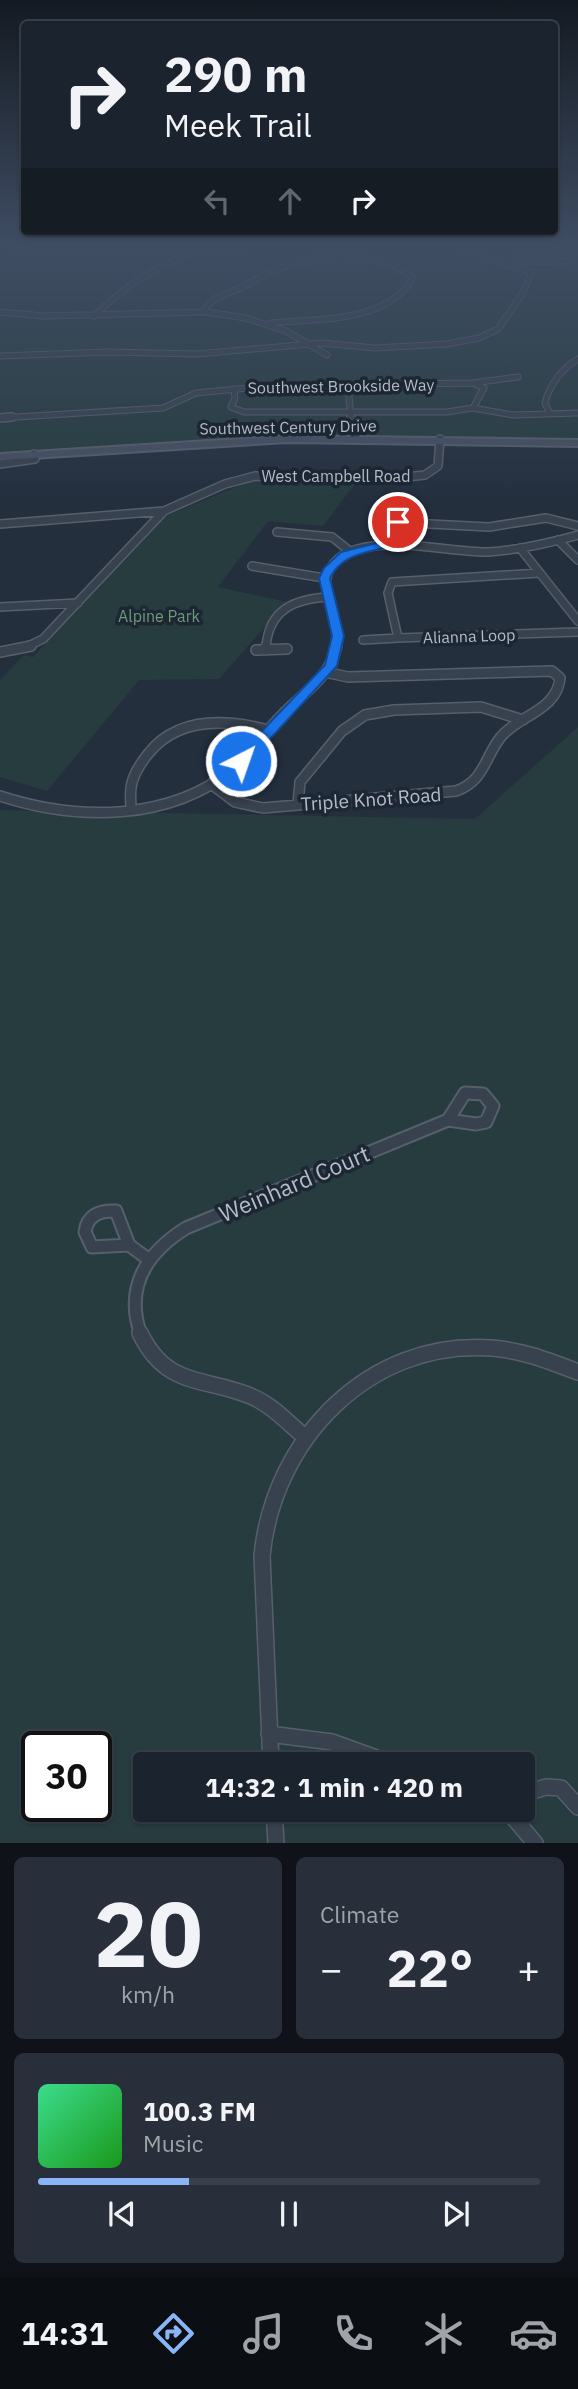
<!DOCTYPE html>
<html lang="en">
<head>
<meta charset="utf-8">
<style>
  body { margin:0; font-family:"IBM Plex Sans",sans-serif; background:#282f3a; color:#f1f3f6; height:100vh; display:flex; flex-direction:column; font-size:26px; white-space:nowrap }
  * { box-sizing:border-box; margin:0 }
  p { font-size:23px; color:#a0a4aa }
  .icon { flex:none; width:38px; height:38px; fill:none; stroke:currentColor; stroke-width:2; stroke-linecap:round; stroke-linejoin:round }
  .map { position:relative; height:1843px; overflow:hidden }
  .drawer { display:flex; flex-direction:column; gap:14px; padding:14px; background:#0f1319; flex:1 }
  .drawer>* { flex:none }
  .top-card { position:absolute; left:21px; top:21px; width:537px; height:214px; border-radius:7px; box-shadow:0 2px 5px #0004,0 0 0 2px #39404a; background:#1b232e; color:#f1f3f6; overflow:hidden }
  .speed { position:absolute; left:21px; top:1731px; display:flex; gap:14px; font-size:35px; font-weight:700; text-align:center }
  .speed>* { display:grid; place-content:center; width:91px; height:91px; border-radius:50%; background:#1b232e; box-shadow:0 2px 5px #0004,0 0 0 2px #39404a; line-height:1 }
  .speed .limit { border:4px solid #111; border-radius:10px; background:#fff; color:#111 }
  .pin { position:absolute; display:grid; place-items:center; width:60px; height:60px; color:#fff; margin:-30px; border:4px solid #fff; border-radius:50%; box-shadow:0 2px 7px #0007 }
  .me { position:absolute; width:77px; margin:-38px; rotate:41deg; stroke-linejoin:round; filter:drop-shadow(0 0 5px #0008) }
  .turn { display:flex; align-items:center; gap:24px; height:147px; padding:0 28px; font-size:32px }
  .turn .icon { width:91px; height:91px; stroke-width:2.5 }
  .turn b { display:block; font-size:49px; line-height:60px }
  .lanes { display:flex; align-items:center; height:66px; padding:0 28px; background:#0003; justify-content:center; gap:35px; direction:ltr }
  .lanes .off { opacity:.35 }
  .big { font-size:52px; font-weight:700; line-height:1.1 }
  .drawer .widget { flex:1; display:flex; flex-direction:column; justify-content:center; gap:10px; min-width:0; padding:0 24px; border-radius:10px; background:#282f3a }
  .drawer .dial { align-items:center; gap:0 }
  .dial b { font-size:91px; line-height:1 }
  .song { display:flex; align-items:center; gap:21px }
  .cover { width:84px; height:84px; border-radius:10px; background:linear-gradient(135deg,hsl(150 70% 55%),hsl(120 70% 35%)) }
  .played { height:7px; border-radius:4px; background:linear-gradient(90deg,#8ab4f8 30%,#39404a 30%) }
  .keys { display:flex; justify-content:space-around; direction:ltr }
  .heat { display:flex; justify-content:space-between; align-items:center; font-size:38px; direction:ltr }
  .drawer .tiles { flex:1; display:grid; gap:14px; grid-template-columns:1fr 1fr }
  .widget:last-child { grid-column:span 2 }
  .trip { position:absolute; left:133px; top:1752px; width:402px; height:70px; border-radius:7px; background:#1b232e; box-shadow:0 2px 5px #0004,0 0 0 2px #39404a; font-weight:700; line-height:70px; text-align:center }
  .menu { display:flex; height:112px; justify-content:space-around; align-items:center; background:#0b0e12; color:#a0a4aa }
  .menu .icon { width:49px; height:49px }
  .menu .on { color:#8ab4f8 }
  .menu b { font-size:32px; color:#f1f3f6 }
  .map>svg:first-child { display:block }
  .green { fill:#263c3f; fill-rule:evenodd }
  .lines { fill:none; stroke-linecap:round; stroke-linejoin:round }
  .minor-far4-casing { stroke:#565f6c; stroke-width:7 }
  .minor-far3-casing { stroke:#565f6c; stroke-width:10 }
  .minor-far2-casing { stroke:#565f6c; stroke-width:12 }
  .minor-far1-casing { stroke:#565f6c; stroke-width:15 }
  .minor-casing { stroke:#565f6c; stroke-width:18 }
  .secondary-casing { stroke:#565f6c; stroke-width:4 }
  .minor-far4 { stroke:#38414e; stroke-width:5 }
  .minor-far3 { stroke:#38414e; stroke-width:7 }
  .minor-far2 { stroke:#38414e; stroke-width:9 }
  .minor-far1 { stroke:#38414e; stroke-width:11 }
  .minor { stroke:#38414e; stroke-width:15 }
  .secondary { fill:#465061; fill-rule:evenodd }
  .route { fill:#1a73e8; stroke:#114b97; stroke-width:2 }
  .labels { text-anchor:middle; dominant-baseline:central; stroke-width:7; stroke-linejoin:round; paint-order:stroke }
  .far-street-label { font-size:16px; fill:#b4bcc9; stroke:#1d2633 }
  .far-park-label { font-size:16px; fill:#6b9a76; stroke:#1d2633 }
  .street-label { font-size:19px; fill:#b4bcc9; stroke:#1d2633 }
  .near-street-label { font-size:23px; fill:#b4bcc9; stroke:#1d2633 }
</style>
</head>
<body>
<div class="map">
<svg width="578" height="1843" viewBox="0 0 578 1843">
  <rect width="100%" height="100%" fill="#242f3e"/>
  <!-- green -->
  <path class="green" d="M40,243h538v196l-322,-3 -256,17v-199z
    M255,479l102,2 -34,45 -55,-5 -50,66 69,15 -68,77 -80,1 -92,111 -47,-14v-97l24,-25 9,2 133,-141z
    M578,727v1116h-578v-1033l475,9zM37,1746h59v60h-59zM145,1764h378v46h-378z"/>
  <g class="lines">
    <defs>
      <path id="minor-far4" d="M519,262l51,-1
        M204,310c9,-13 23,-16 36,-22 15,-7 28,-16 44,-21 38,-13 96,-16 129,11 -28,46 -95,40 -142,45
        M0,312l44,4 162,-4 40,6 40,13 41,24
        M94,316c38,-37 80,-61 131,-73
        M0,356l108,-4 89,2 125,-11 53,5 72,-4 32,-6 19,-9 24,-35 10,-22 -54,-15 -26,-14
        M348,385l3,34
        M234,389l1,9 -4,9 13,5h203l26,-4 11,-20 -11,-5
        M473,408l40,7 65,-2
        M550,414l-5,-11c4,-17 17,-35 33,-44
        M0,418l163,-10 33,-15 72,-7 205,-3 45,-6"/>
      <path id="minor-far3" d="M351,417l5,18 -3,3
        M0,418l12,-1
        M0,464l35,-5 -1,-5
        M0,524l164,-13 61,-27 30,-8 141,2 29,-3 13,-9 2,-27
        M277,532l55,5 19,15
        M558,540l20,20
        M383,545l-4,-18 11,-5 99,5 57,-9 32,8
        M520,548l58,73
        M252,566l72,12
        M539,573l-147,9 -4,11 10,45 180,-6
        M0,607l78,-4
        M363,640l35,-2
        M26,647l17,-8 121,-128
        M266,647c3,-38 29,-48 62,-50
        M336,647c5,-25 -16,-49 -8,-73 16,-50 122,-20 160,-22 31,-2 61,-9 90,-17"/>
      <path id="minor-far2" d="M256,650l31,-1
        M266,650v-4
        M0,652l31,-6
        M211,784l24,18 28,6 193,-17c28,-10 28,-32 44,-53 18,-23 57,-27 60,-60l-8,-7 -204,6 -23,-5
        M0,796c77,25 169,26 235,-28 18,-16 30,-36 46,-52 23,-24 48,-37 56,-70
        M298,804l2,-22 42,-51 23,-16 29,-5 87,-3 42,13
        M131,810c0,-7 -1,-15 0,-22 1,-12 9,-24 17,-34 29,-37 78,-35 120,-24"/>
      <path id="minor-far1" d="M465,1093l18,1 10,12 -7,16 -10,2 -28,-4z
        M116,1211l13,34 -37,2 -7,-15c2,-17 15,-22 31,-21z
        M129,1245l19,14
        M141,1335c-17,-47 5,-82 45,-107l262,-108"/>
      <path id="minor" d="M140,1333c26,54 62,44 108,62 22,8 39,27 57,42
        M269,1734l63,8 61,22
        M271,1764l-9,-208c11,-116 107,-217 229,-208 31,2 58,13 87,24
        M523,1794l23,-7 15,1 17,19
        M274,1810l2,33
        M507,1810l28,33"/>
      <path id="secondary" d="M287,436l291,4v6l-291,-4 -287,18v-6z"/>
    </defs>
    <!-- minor-far4 casing -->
    <use href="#minor-far4" class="minor-far4-casing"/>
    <!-- minor-far3 casing -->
    <use href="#minor-far3" class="minor-far3-casing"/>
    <!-- minor-far2 casing -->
    <use href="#minor-far2" class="minor-far2-casing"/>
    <!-- minor-far1 casing -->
    <use href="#minor-far1" class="minor-far1-casing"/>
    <!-- minor casing -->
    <use href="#minor" class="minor-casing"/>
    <!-- secondary casing -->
    <use href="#secondary" class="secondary-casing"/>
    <!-- minor-far4 -->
    <use href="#minor-far4" class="minor-far4"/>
    <!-- minor-far3 -->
    <use href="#minor-far3" class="minor-far3"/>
    <!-- minor-far2 -->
    <use href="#minor-far2" class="minor-far2"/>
    <!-- minor-far1 -->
    <use href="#minor-far1" class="minor-far1"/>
    <!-- minor -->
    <use href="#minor" class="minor"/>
    <!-- secondary -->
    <use href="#secondary" class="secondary"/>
  </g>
  <!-- sky -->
  <linearGradient id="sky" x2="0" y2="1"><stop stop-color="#141a22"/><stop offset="0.49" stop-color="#3f4d63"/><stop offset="1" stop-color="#3f4d63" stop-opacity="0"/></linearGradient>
  <rect width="578" height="501" fill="url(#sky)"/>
  <!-- route -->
  <path class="route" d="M398,519l4,1v4l-15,3v20c-23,6 -46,8 -57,31l14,58 -7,30 -91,99h-10v-7l89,-93 7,-29 -13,-58 5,-10 17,-16 36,-9v-21z"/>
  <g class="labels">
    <!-- far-street labels -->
    <g class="far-street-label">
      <text transform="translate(341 386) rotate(-1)">Southwest Brookside Way</text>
      <text transform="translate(288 427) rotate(-1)">Southwest Century Drive</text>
      <text x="336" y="476">West Campbell Road</text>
      <text transform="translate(469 636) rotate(-2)">Alianna Loop</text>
    </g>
    <!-- far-park labels -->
    <g class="far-park-label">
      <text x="159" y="616">Alpine Park</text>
    </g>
    <!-- street labels -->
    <g class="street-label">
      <text transform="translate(371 799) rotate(-4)">Triple Knot Road</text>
    </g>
    <!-- near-street labels -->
    <g class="near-street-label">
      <text transform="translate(294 1183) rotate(-23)">Weinhard Court</text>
    </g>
  </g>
</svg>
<div class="speed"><div class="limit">30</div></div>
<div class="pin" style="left:398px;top:522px;background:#d93025"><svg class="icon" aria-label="arrive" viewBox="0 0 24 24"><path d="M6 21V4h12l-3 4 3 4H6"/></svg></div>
<svg class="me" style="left:241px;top:761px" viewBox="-20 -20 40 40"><circle r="17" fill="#1a73e8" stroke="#fff" stroke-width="3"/><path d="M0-11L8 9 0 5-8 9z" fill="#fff"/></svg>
<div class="trip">14:32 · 1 min · 420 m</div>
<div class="top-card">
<div class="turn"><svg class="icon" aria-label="right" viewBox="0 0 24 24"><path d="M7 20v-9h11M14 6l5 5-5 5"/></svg><div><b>290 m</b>Meek Trail</div></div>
<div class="lanes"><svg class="icon off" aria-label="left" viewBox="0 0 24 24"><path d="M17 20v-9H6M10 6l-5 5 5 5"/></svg><svg class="icon off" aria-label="ahead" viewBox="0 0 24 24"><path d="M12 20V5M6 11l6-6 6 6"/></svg><svg class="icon" aria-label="right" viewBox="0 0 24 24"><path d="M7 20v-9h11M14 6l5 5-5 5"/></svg></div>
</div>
</div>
<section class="drawer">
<div class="tiles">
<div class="widget dial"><b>20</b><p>km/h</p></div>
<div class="widget"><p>Climate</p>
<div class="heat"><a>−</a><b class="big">22°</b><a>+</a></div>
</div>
<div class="widget">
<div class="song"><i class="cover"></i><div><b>100.3 FM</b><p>Music</p></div></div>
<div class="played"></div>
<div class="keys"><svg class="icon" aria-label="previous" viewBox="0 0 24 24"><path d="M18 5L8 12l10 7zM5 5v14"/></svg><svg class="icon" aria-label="pause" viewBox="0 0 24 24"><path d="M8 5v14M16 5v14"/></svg><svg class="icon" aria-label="next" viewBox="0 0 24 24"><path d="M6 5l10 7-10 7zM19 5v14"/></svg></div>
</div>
</div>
</section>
<nav class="menu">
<b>14:31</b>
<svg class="icon on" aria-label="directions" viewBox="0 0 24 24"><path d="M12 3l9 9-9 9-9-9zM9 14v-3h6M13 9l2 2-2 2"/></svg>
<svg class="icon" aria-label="music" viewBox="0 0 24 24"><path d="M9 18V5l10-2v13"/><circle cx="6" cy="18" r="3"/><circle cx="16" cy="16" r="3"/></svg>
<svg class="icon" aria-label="phone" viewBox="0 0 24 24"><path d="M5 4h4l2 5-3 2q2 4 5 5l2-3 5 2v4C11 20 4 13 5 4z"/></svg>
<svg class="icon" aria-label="climate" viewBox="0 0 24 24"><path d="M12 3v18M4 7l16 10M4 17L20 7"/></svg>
<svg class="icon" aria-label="car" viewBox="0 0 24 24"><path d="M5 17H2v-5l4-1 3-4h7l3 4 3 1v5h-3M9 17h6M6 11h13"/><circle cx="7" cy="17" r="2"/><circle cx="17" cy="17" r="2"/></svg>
</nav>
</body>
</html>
